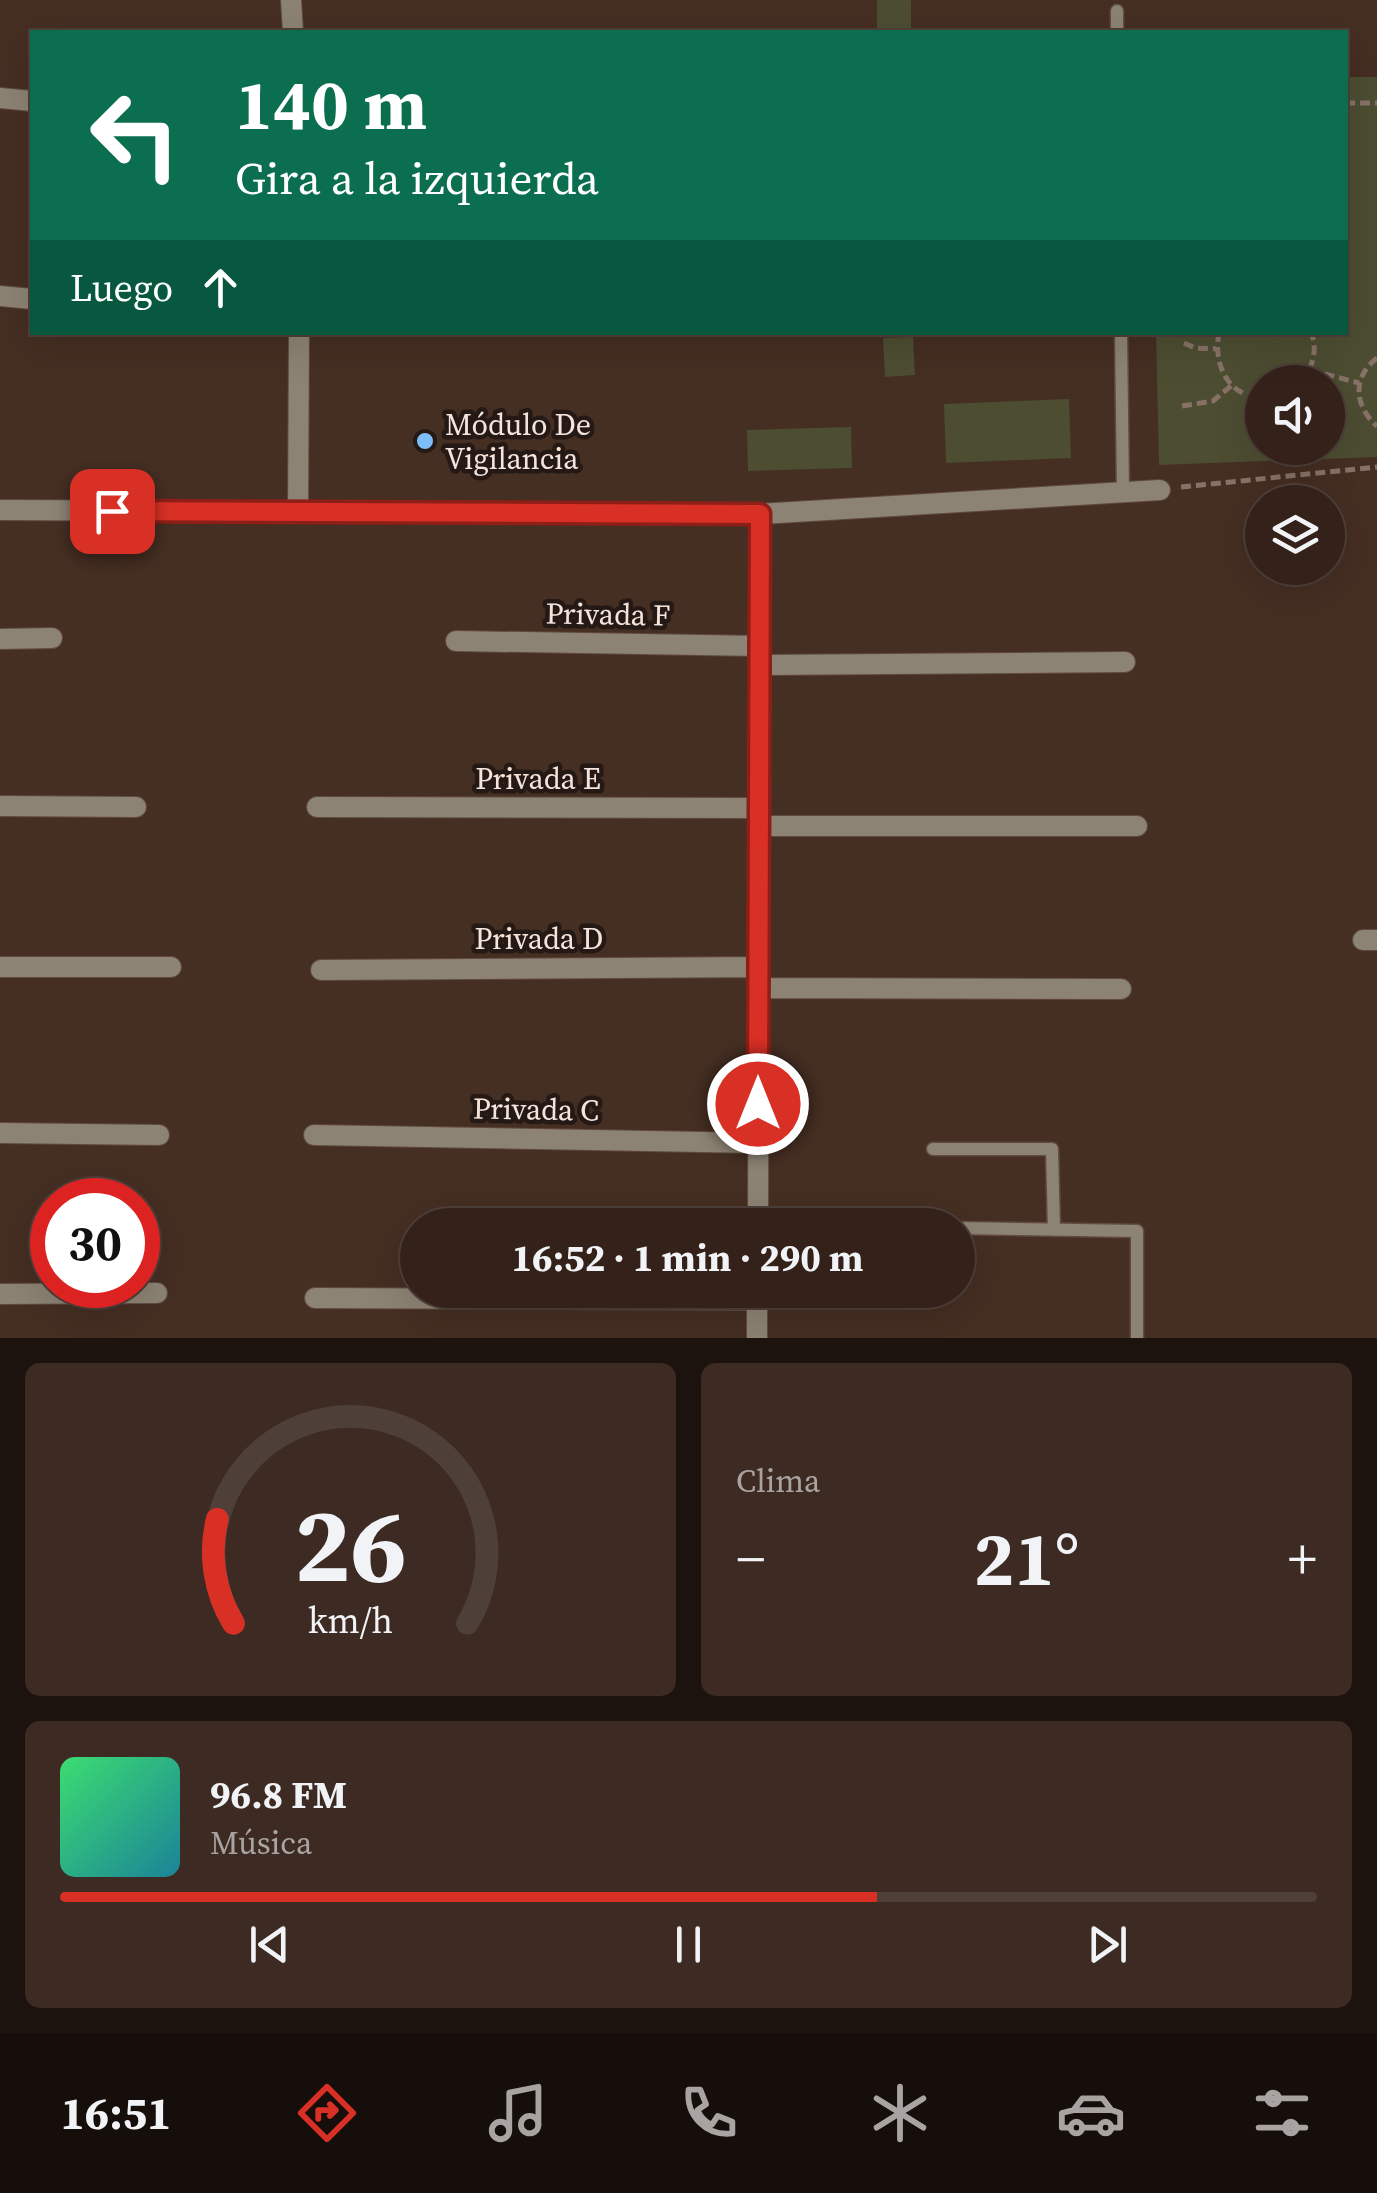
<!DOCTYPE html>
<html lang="es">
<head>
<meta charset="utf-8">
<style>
  body { margin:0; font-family:"Source Serif 4",serif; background:#3c2a23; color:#f1f3f6; height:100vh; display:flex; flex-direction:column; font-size:38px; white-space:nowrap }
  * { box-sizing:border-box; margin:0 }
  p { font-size:32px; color:#a9a4a2 }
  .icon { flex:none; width:55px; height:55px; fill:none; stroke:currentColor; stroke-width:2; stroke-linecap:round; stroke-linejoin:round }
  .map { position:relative; height:1338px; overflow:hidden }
  .details { display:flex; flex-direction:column; gap:25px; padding:25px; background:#1d130e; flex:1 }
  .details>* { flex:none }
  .banner { position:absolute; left:30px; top:30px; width:1318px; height:305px; border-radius:0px; box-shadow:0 10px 40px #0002,0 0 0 2px #4e3f39; background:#0b6e4f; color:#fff; overflow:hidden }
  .buttons { position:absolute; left:1245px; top:365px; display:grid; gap:20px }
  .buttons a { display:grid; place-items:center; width:100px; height:100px; border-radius:50%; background:#34221a; box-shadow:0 10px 40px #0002,0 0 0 2px #4e3f39; font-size:50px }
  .speed { position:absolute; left:30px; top:1178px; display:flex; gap:20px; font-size:50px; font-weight:700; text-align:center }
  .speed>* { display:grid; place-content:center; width:130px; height:130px; border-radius:50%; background:#34221a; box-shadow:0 10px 40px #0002,0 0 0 2px #4e3f39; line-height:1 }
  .speed .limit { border:15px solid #d22; background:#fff; color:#111 }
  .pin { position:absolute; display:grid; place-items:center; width:85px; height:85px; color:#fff; margin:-42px; border-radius:20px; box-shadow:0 5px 15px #0006 }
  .me { position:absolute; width:110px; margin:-55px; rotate:0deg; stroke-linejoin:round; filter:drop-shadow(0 0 8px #0008) }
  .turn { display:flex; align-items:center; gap:35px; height:210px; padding:0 40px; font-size:45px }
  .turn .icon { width:130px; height:130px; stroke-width:2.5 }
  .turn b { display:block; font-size:70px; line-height:85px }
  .then { display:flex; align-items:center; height:95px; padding:0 40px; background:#0003; gap:20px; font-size:38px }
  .big { font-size:75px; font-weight:700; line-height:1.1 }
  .details .card { flex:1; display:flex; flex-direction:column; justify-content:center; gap:15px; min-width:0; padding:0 35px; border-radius:15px; background:#3c2a23 }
  .details .dial { align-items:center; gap:0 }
  .dial svg { height:260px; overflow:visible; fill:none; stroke:#4e3f39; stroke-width:7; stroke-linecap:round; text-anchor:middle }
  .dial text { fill:#f1f3f6; stroke:none }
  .song { display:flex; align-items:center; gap:30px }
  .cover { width:120px; height:120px; border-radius:15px; background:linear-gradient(135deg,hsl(140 70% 55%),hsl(190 70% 35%)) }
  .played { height:10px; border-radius:5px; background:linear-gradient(90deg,#d93025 65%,#4e3f39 65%) }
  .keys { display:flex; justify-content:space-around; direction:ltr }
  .heat { display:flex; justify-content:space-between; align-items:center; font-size:55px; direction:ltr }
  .details .tiles { flex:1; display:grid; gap:25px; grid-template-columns:1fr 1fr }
  .card:last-child { grid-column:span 2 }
  .trip { position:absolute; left:400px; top:1208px; width:575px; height:100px; border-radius:50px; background:#34221a; box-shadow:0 10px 40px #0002,0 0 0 2px #4e3f39; font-weight:700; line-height:100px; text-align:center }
  .dock { display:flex; height:160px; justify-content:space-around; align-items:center; background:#150e0a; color:#a9a4a2 }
  .dock .icon { width:70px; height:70px }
  .dock .current { color:#d93025 }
  .dock b { font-size:45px; color:#f1f3f6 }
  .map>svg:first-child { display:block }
  .green { fill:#4c4d31; fill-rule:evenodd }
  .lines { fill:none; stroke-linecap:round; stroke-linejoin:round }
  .service-casing { stroke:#614b40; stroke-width:15 }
  .minor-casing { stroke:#614b40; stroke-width:22 }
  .path { stroke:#877268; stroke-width:5; stroke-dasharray:10 5; stroke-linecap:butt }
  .service { stroke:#8d8374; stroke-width:12 }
  .minor { stroke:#8d8374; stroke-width:20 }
  .route-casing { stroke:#8d1f18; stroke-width:25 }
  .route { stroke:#d93025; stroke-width:18 }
  .poi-dot { fill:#7dbef9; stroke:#241914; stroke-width:4 }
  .labels { text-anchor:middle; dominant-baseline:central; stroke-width:9; stroke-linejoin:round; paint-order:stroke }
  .poi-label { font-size:30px; fill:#f4e4dc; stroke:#241914; text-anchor:start }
  .street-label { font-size:30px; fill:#f4e4dc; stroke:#241914 }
</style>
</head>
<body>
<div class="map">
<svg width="1377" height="1338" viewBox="0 0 1377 1338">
  <rect width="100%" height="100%" fill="#452e22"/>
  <!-- green -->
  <path class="green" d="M877,0h34v32h-34z
    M1345,77h32v380l-218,8 -3,-132 189,-1zM1328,382v66h-66v-66z
    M913,337l2,38 -30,2 -2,-39z
    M1069,399l2,59 -125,5 -2,-59z
    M851,427l1,41 -104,3 -1,-41z"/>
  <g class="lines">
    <defs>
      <path id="service" d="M1117,11v21
        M1121,332l2,160
        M933,1149h119l2,81
        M958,1228l179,3v107"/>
      <path id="minor" d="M291,0l2,32
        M0,98l32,3
        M0,296l32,3
        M0,510l760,4 400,-24
        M298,513l1,-181
        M0,639l52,-1
        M456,641l303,5
        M759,665l366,-3
        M0,806l136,1
        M317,807l441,1
        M759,826h378
        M1363,940h14
        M0,967h171
        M321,970l437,-3
        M758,988l363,1
        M0,1133l159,2
        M314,1135l444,8
        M758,1225l2,-711
        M0,1294l157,-1
        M315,1298l442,2
        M757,1338v-48"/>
    </defs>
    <!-- service casing -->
    <use href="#service" class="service-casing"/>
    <!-- minor casing -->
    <use href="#minor" class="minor-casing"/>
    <!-- path -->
    <path class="path" d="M1345,103h32
      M1219,332c-6,32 8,64 43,66
      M1184,343l11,5 21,1
      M1377,358c-25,19 -23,48 0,68
      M1310,370l49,13
      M1301,382c12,-15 17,-31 10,-50
      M1182,406l31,-5 19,-16
      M1295,448v11
      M1181,487l196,-20"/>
    <!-- service -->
    <use href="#service" class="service"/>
    <!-- minor -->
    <use href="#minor" class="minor"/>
  </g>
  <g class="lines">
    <defs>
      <path id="route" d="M112,511l648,3 -2,590"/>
    </defs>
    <!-- route casing -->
    <use href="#route" class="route-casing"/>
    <!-- route -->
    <use href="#route" class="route"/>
  </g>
  <!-- markers -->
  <circle class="poi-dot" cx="425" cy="441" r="10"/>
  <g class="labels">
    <!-- poi labels -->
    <g class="poi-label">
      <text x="445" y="424">Módulo De<tspan x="445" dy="34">Vigilancia</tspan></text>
    </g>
    <!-- street labels -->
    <g class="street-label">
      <text transform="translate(608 614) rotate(1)">Privada F</text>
      <text x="538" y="778">Privada E</text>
      <text x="539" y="938">Privada D</text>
      <text transform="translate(536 1109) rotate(1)">Privada C</text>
    </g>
  </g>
</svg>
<div class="buttons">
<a><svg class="icon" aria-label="sound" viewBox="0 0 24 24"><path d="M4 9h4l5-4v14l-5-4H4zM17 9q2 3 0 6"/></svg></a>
<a><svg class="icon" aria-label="layers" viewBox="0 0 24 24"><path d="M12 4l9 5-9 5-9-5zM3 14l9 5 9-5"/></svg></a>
</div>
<div class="speed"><div class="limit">30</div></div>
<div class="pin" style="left:112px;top:511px;background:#d93025"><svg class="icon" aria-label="arrive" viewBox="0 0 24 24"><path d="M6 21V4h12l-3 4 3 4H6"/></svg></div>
<svg class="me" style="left:758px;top:1104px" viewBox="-20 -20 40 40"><circle r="17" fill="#d93025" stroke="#fff" stroke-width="3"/><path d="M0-11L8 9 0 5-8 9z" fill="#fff"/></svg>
<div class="trip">16:52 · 1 min · 290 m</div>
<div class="banner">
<div class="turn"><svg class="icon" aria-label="left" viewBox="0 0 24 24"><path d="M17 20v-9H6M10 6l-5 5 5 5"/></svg><div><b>140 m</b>Gira a la izquierda</div></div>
<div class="then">Luego<svg class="icon" aria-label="ahead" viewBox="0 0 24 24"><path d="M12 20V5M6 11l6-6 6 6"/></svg></div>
</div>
</div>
<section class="details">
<div class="tiles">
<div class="card dial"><svg viewBox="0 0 100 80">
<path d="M14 69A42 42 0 1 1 86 69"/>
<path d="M14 69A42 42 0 0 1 9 37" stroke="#d93025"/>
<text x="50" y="56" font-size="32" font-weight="700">26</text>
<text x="50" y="72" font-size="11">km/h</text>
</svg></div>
<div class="card"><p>Clima</p>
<div class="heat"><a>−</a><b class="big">21°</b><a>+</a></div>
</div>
<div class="card">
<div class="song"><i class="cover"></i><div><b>96.8 FM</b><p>Música</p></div></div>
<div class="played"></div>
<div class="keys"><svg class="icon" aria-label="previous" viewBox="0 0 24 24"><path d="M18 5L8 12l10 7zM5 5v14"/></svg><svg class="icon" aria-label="pause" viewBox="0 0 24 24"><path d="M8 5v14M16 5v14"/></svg><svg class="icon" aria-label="next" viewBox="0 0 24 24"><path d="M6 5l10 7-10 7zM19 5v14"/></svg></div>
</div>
</div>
</section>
<nav class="dock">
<b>16:51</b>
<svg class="icon current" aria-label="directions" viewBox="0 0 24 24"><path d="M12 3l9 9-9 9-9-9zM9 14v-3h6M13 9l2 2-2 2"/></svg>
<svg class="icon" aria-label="music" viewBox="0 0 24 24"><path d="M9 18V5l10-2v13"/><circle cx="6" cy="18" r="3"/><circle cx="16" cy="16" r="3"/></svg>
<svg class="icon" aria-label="phone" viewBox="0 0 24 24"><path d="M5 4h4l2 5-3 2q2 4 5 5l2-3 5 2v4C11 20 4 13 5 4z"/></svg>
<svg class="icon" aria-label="climate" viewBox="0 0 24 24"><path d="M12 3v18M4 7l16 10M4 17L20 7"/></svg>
<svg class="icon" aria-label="car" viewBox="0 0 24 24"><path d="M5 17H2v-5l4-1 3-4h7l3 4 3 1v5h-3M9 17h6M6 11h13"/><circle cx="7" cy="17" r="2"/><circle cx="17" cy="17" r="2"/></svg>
<svg class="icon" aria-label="filters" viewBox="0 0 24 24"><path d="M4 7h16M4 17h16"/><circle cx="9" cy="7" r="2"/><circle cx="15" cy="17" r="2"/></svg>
</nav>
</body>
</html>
